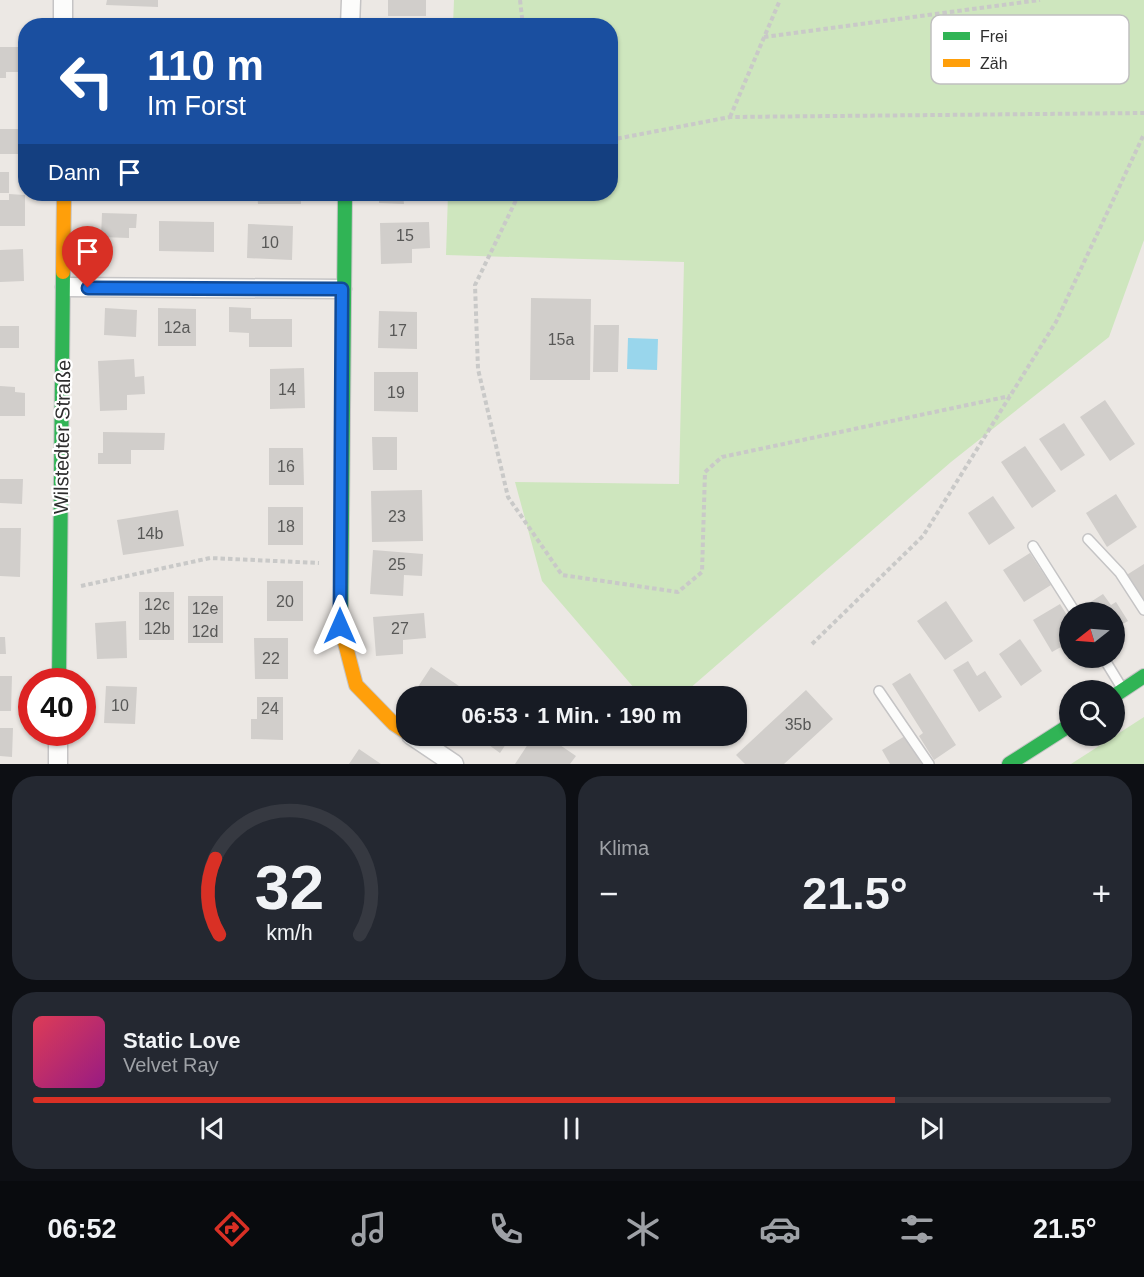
<!DOCTYPE html>
<html lang="de">
<head>
<meta charset="utf-8">
<style>
  body { margin:0; font-family:Helvetica,sans-serif; background:#242831; color:#f1f3f6; height:100vh; display:flex; flex-direction:column; font-size:22px; white-space:nowrap }
  * { box-sizing:border-box; margin:0 }
  p { font-size:20px; color:#9ea1a6 }
  .icon { flex:none; width:33px; height:33px; fill:none; stroke:currentColor; stroke-width:2; stroke-linecap:round; stroke-linejoin:round }
  .map { position:relative; height:764px; overflow:hidden }
  .details { display:flex; flex-direction:column; gap:12px; padding:12px; background:#0d0f14; flex:1 }
  .details>* { flex:none }
  .top-card { position:absolute; left:18px; top:18px; width:600px; height:183px; border-radius:24px; box-shadow:0 2px 4px #0004; background:#1a4fa0; color:#fff; overflow:hidden }
  .needle { width:39px; rotate:253deg }
  .fabs { position:absolute; left:1059px; top:602px; display:grid; gap:12px }
  .fabs a { display:grid; place-items:center; width:66px; height:66px; border-radius:50%; background:#171b24; box-shadow:0 2px 4px #0004; font-size:30px }
  .speed { position:absolute; left:18px; top:668px; display:flex; gap:12px; font-size:30px; font-weight:700; text-align:center }
  .speed>* { display:grid; place-content:center; width:78px; height:78px; border-radius:50%; background:#171b24; box-shadow:0 2px 4px #0004; line-height:1 }
  .speed .limit { border:9px solid #d22; background:#fff; color:#111 }
  .pin { position:absolute; display:grid; place-items:center; width:51px; height:51px; color:#fff; margin:-62px -26px; border-radius:50% 50% 50% 0; rotate:-45deg; box-shadow:0 0 6px #0007 }
  .pin .icon { rotate:45deg }
  .me { position:absolute; width:66px; margin:-33px; rotate:0deg; stroke-linejoin:round; filter:drop-shadow(0 0 4px #0008) }
  .turn { display:flex; align-items:center; gap:21px; height:126px; padding:0 30px; font-size:27px }
  .turn .icon { width:78px; height:78px; stroke-width:2.5 }
  .turn b { display:block; font-size:42px; line-height:51px }
  .then { display:flex; align-items:center; height:57px; padding:0 30px; background:#0003; gap:12px; font-size:22px }
  .big { font-size:45px; font-weight:700; line-height:1.1 }
  .details .card { flex:1; display:flex; flex-direction:column; justify-content:center; gap:9px; min-width:0; padding:0 21px; border-radius:24px; background:#242831 }
  .details .dial { align-items:center; gap:0 }
  .dial svg { height:156px; overflow:visible; fill:none; stroke:#363941; stroke-width:7; stroke-linecap:round; text-anchor:middle }
  .dial text { fill:#f1f3f6; stroke:none }
  .song { display:flex; align-items:center; gap:18px }
  .cover { width:72px; height:72px; border-radius:9px; background:linear-gradient(135deg,hsl(350 70% 55%),hsl(310 70% 35%)) }
  .played { height:6px; border-radius:3px; background:linear-gradient(90deg,#d93025 80%,#363941 80%) }
  .keys { display:flex; justify-content:space-around; direction:ltr }
  .heat { display:flex; justify-content:space-between; align-items:center; font-size:33px; direction:ltr }
  .details .tiles { flex:1; display:grid; gap:12px; grid-template-columns:1fr 1fr }
  .card:last-child { grid-column:span 2 }
  .trip { position:absolute; left:396px; top:686px; width:351px; height:60px; border-radius:24px; background:#171b24; box-shadow:0 2px 4px #0004; font-weight:700; line-height:60px; text-align:center }
  .menu { display:flex; height:96px; justify-content:space-around; align-items:center; background:#090b0e; color:#9ea1a6 }
  .menu .icon { width:42px; height:42px }
  .menu .active { color:#d93025 }
  .menu b { font-size:27px; color:#f1f3f6 }
  .map>svg:first-child { display:block }
  .green { fill:#cee6be }
  .water { fill:#99d6ec }
  .building { fill:#d1cecb }
  .lines { fill:none; stroke-linecap:round; stroke-linejoin:round }
  .lane-casing { stroke:#c5c4c5; stroke-width:12 }
  .street-casing { stroke:#c5c4c5; stroke-width:21 }
  .fast-casing { stroke:#c5c4c5; stroke-width:16 }
  .slow-casing { stroke:#c5c4c5; stroke-width:16 }
  .path { stroke:#c9c9c8; stroke-width:4; stroke-dasharray:4.5 3; stroke-linecap:butt }
  .lane { stroke:#fcfcfb; stroke-width:9 }
  .street { stroke:#fcfcfb; stroke-width:18 }
  .fast { stroke:#30b455; stroke-width:14 }
  .slow { stroke:#ff9f0a; stroke-width:14 }
  .route-casing { stroke:#114b97; stroke-width:15 }
  .route { stroke:#1a73e8; stroke-width:10 }
  .labels { text-anchor:middle; dominant-baseline:central; stroke-width:4.5; stroke-linejoin:round; paint-order:stroke }
  .number-label { font-size:16px; fill:#585857 }
  .street-label { font-size:20px; fill:#2e2e2e; stroke:#fff }
  .key { fill:#fff; stroke:#c0c0c0; stroke-width:1.5 }
  .key-label { font-size:16px; fill:#2e2e2e }
</style>
</head>
<body>
<div class="map">
<svg width="1144" height="764" viewBox="0 0 1144 764">
  <rect width="100%" height="100%" fill="#ece8e4"/>
  <!-- green -->
  <path class="green" d="M454,0h690v240l-35,97 -158,125 -270,234h-40l-99,-115 -27,-99 164,2 5,-222 -238,-7 2,-61h162v-168l-157,-1z
    M1144,717v47h-73z"/>
  <!-- water -->
  <path class="water" d="M628,338l30,1 -1,31 -30,-1z"/>
  <!-- building -->
  <path class="building" d="M107,0h51v7l-52,-2z
    M388,0h38v16h-38z
    M0,47h25v25h-19v6h-6z
    M0,129h23v25h-23z
    M0,172h9v21h-9z
    M9,194l16,1v31h-25v-26h9z
    M106,194h31v6l-31,-1z
    M162,194h34v4l-34,-1z
    M257,194h44v10h-43z
    M379,194h24l1,10 -25,-1z
    M102,213l35,1 -1,14h-7v10l-28,-1z
    M159,221l55,1v30l-55,-1z
    M429,222l1,26 -18,1v14l-31,1 -1,-41z
    M248,224l45,2 -1,34 -45,-2z
    M23,249l1,32 -24,1v-32z
    M531,298l60,1 -1,81h-60z
    M229,307l22,1v11h41v28h-43v-14l-20,-1z
    M105,308l32,2 -1,27 -32,-2z
    M158,308l38,1v37h-38z
    M379,311l38,1v37l-39,-1z
    M594,325h25l-1,47h-25z
    M0,326h19v22h-19z
    M134,359l1,18 9,-1 1,18 -18,1v15l-27,1 -2,-50z
    M304,368l1,40 -35,1v-40z
    M374,372h44v40l-44,-1z
    M0,386l15,1v5l10,1v23h-25z
    M1105,400l30,44 -25,17 -30,-44z
    M1064,423l21,32 -24,16 -22,-32z
    M103,432l62,1 -1,17h-33v14h-33v-11h5z
    M372,437h25v33h-24z
    M1025,446l31,45 -24,17 -31,-46z
    M269,448h34l1,37h-35z
    M0,479h23l-1,25 -22,-1z
    M422,490l1,51 -51,1 -1,-51z
    M1116,494l21,33 -30,20 -21,-34z
    M993,496l22,32 -26,17 -21,-32z
    M268,507h35v38h-35z
    M178,510l6,36 -61,9 -6,-35z
    M0,528h21l-1,49 -20,-1z
    M373,550l50,4 -1,22 -18,-1 -1,21 -33,-2z
    M1030,553l21,32 -27,17 -21,-32z
    M1144,564v42l-19,-30z
    M267,581h36v40h-36z
    M139,592h35v48h-35z
    M1103,594l8,11 5,-3 12,19 -14,8v-17h-19l-6,-9z
    M188,596h35v47h-35z
    M946,601l27,40 -28,19 -28,-39z
    M1060,604l10,16v22l-18,10 -19,-32z
    M424,613l2,25 -23,2v14l-27,2 -3,-39z
    M126,621l1,37 -30,1 -2,-36z
    M0,637h5l1,17h-6z
    M254,638h34v41h-33z
    M1020,639l22,32 -21,15 -22,-32z
    M968,661l9,15 8,-5 17,26 -23,15 -26,-42z
    M431,667l28,19 -6,10h-41z
    M910,673l46,72 -22,15 -15,-24 4,-3 -31,-49z
    M0,676h12l-1,35h-11z
    M106,686l31,1 -2,37 -31,-1z
    M806,690l27,29 -49,45h-39l-9,-9z
    M257,697h26v43l-32,-1v-20h6z
    M0,728h13l-1,29 -12,-1z
    M475,735h37l-12,18z
    M534,735h28l-5,8 19,13 -6,8h-55z
    M905,736l17,28h-32l-8,-14z
    M359,749l22,15h-32z"/>
  <g class="lines">
    <defs>
      <path id="lane" d="M1088,539l32,34 24,37
        M1033,546l42,66
        M1103,657l19,31
        M879,691l50,73"/>
      <path id="street" d="M63,0v26
        M350,26l1,-26
        M65,287l277,2
        M411,735l43,29
        M58,764v-32"/>
      <path id="fast" d="M344,639l-3,-13 4,-432
        M59,681l4,-409
        M1114,696l30,-20
        M1009,764l61,-39"/>
      <path id="slow" d="M63,272l1,-78
        M344,639l12,46 38,39 12,8"/>
    </defs>
    <!-- lane casing -->
    <use href="#lane" class="lane-casing"/>
    <!-- street casing -->
    <use href="#street" class="street-casing"/>
    <!-- fast casing -->
    <use href="#fast" class="fast-casing"/>
    <!-- slow casing -->
    <use href="#slow" class="slow-casing"/>
    <!-- path -->
    <path class="path" d="M520,0l3,26
      M764,37l276,-37
      M730,117l50,-117
      M610,140l120,-23 414,-4
      M519,194l-44,91 3,84 30,128 54,78 116,17 24,-20 3,-100 17,-15 288,-61
      M81,586l129,-28 109,5
      M812,644l111,-108 133,-214 88,-188"/>
    <!-- lane -->
    <use href="#lane" class="lane"/>
    <!-- street -->
    <use href="#street" class="street"/>
    <!-- fast -->
    <use href="#fast" class="fast"/>
    <!-- slow -->
    <use href="#slow" class="slow"/>
  </g>
  <g class="lines">
    <defs>
      <path id="route" d="M88,288l254,1 -2,337"/>
    </defs>
    <!-- route casing -->
    <use href="#route" class="route-casing"/>
    <!-- route -->
    <use href="#route" class="route"/>
  </g>
  <g class="labels">
    <!-- number labels -->
    <g class="number-label">
      <text x="405" y="235">15</text>
      <text x="270" y="242">10</text>
      <text x="177" y="327">12a</text>
      <text x="398" y="330">17</text>
      <text x="561" y="339">15a</text>
      <text x="287" y="389">14</text>
      <text x="396" y="392">19</text>
      <text x="286" y="466">16</text>
      <text x="397" y="516">23</text>
      <text x="286" y="526">18</text>
      <text x="150" y="533">14b</text>
      <text x="397" y="564">25</text>
      <text x="285" y="601">20</text>
      <text x="157" y="604">12c</text>
      <text x="205" y="608">12e</text>
      <text x="157" y="628">12b</text>
      <text x="400" y="628">27</text>
      <text x="205" y="631">12d</text>
      <text x="271" y="658">22</text>
      <text x="120" y="705">10</text>
      <text x="270" y="708">24</text>
      <text x="798" y="724">35b</text>
    </g>
    <!-- street labels -->
    <g class="street-label">
      <text transform="translate(62 437) rotate(-89)">Wilstedter Straße</text>
    </g>
  </g>
  <!-- legend -->
  <rect x="931" y="15" width="198" height="69" rx="9" class="key"/>
  <rect x="943" y="32" width="27" height="8" fill="#30b455"/>
  <rect x="943" y="59" width="27" height="8" fill="#ff9f0a"/>
  <g class="key-label">
    <text x="980" y="42">Frei</text>
    <text x="980" y="69">Zäh</text>
  </g>
</svg>
<div class="fabs">
<a><svg class="needle" viewBox="-14 -14 28 28"><path d="M0-13l5 13h-10z" fill="#e53935"/><path d="M0 13l5-13h-10z" fill="#9ea1a6"/></svg></a>
<a><svg class="icon" aria-label="search" viewBox="0 0 24 24"><circle cx="10" cy="10" r="6"/><path d="M15 15l6 6"/></svg></a>
</div>
<div class="speed"><div class="limit">40</div></div>
<div class="pin" style="left:88px;top:288px;background:#d93025"><svg class="icon" aria-label="arrive" viewBox="0 0 24 24"><path d="M6 21V4h12l-3 4 3 4H6"/></svg></div>
<svg class="me" style="left:340px;top:626px" viewBox="-20 -20 40 40"><path d="M0-17L14 15 0 8-14 15z" fill="#1a73e8" stroke="#fff" stroke-width="4"/></svg>
<div class="trip">06:53 · 1 Min. · 190 m</div>
<div class="top-card">
<div class="turn"><svg class="icon" aria-label="left" viewBox="0 0 24 24"><path d="M17 20v-9H6M10 6l-5 5 5 5"/></svg><div><b>110 m</b>Im Forst</div></div>
<div class="then">Dann<svg class="icon" aria-label="arrive" viewBox="0 0 24 24"><path d="M6 21V4h12l-3 4 3 4H6"/></svg></div>
</div>
</div>
<section class="details">
<div class="tiles">
<div class="card dial"><svg viewBox="0 0 100 80">
<path d="M14 69A42 42 0 1 1 86 69"/>
<path d="M14 69A42 42 0 0 1 12 30" stroke="#d93025"/>
<text x="50" y="56" font-size="32" font-weight="700">32</text>
<text x="50" y="72" font-size="11">km/h</text>
</svg></div>
<div class="card"><p>Klima</p>
<div class="heat"><a>−</a><b class="big">21.5°</b><a>+</a></div>
</div>
<div class="card">
<div class="song"><i class="cover"></i><div><b>Static Love</b><p>Velvet Ray</p></div></div>
<div class="played"></div>
<div class="keys"><svg class="icon" aria-label="previous" viewBox="0 0 24 24"><path d="M18 5L8 12l10 7zM5 5v14"/></svg><svg class="icon" aria-label="pause" viewBox="0 0 24 24"><path d="M8 5v14M16 5v14"/></svg><svg class="icon" aria-label="next" viewBox="0 0 24 24"><path d="M6 5l10 7-10 7zM19 5v14"/></svg></div>
</div>
</div>
</section>
<nav class="menu">
<b>06:52</b>
<svg class="icon active" aria-label="directions" viewBox="0 0 24 24"><path d="M12 3l9 9-9 9-9-9zM9 14v-3h6M13 9l2 2-2 2"/></svg>
<svg class="icon" aria-label="music" viewBox="0 0 24 24"><path d="M9 18V5l10-2v13"/><circle cx="6" cy="18" r="3"/><circle cx="16" cy="16" r="3"/></svg>
<svg class="icon" aria-label="phone" viewBox="0 0 24 24"><path d="M5 4h4l2 5-3 2q2 4 5 5l2-3 5 2v4C11 20 4 13 5 4z"/></svg>
<svg class="icon" aria-label="climate" viewBox="0 0 24 24"><path d="M12 3v18M4 7l16 10M4 17L20 7"/></svg>
<svg class="icon" aria-label="car" viewBox="0 0 24 24"><path d="M5 17H2v-5l4-1 3-4h7l3 4 3 1v5h-3M9 17h6M6 11h13"/><circle cx="7" cy="17" r="2"/><circle cx="17" cy="17" r="2"/></svg>
<svg class="icon" aria-label="filters" viewBox="0 0 24 24"><path d="M4 7h16M4 17h16"/><circle cx="9" cy="7" r="2"/><circle cx="15" cy="17" r="2"/></svg>
<b>21.5°</b>
</nav>
</body>
</html>
